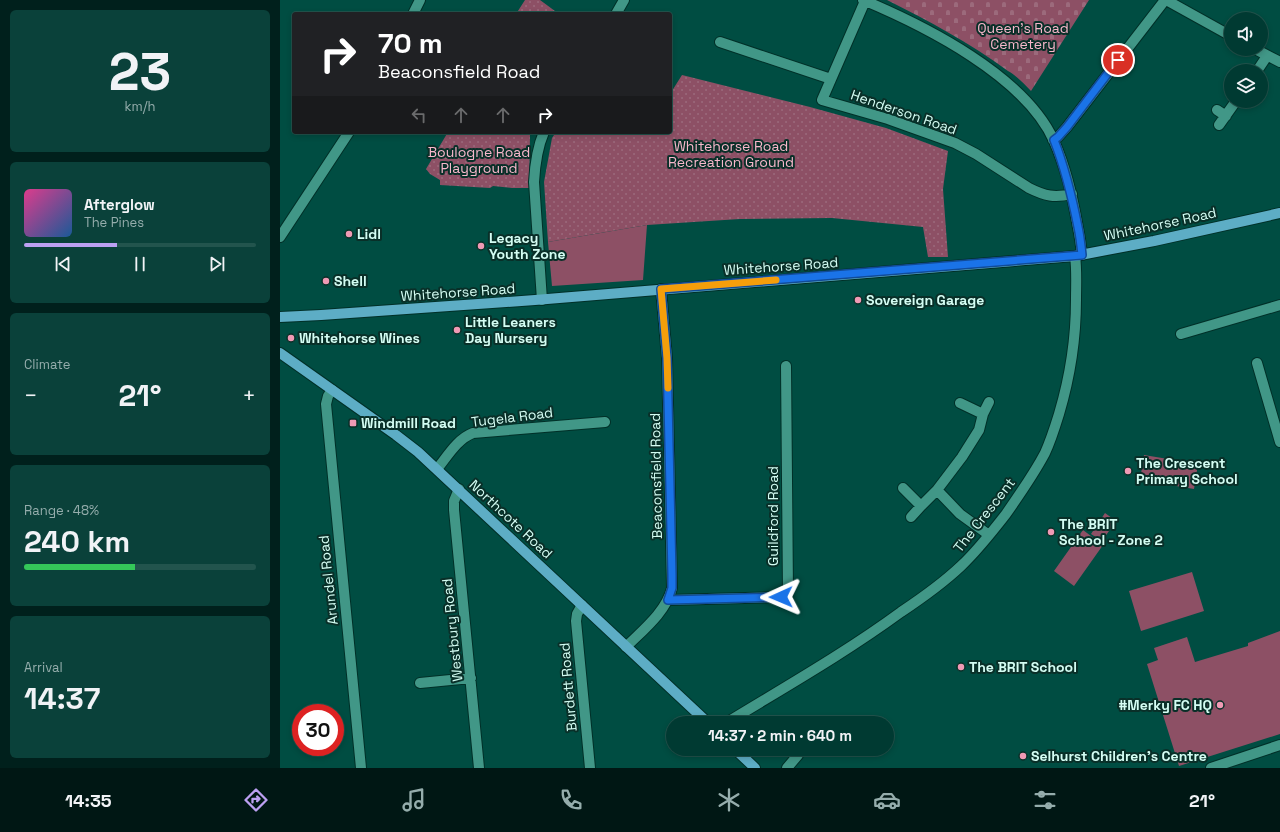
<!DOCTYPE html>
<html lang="en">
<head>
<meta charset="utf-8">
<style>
  body { margin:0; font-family:"Space Grotesk",sans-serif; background:#0a413a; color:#f1f3f6; height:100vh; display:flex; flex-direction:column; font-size:15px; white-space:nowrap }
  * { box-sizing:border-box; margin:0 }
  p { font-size:13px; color:#95adac }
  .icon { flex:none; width:22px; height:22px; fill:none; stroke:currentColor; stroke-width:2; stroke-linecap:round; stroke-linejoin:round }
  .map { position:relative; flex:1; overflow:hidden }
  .details { display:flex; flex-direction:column; gap:10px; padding:10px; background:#00201c; width:280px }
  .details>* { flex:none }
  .hud { position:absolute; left:12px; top:12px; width:380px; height:122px; border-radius:4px; box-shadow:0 2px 6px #0003,0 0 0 1px #22544d; background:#202124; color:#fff; overflow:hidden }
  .fabs { position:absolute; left:944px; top:12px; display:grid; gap:8px }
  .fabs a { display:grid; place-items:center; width:44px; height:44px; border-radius:50%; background:#003a32; box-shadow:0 2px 6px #0003,0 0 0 1px #22544d; font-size:20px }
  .speed { position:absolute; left:12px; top:704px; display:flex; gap:8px; font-size:20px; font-weight:700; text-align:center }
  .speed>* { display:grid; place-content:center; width:52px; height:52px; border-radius:50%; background:#003a32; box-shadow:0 2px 6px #0003,0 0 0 1px #22544d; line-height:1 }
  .speed .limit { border:6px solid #d22; background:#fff; color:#111 }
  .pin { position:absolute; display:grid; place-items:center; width:34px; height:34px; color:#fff; margin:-17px; border:2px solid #fff; border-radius:50%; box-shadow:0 1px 4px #0007 }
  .me { position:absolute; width:44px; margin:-22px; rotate:269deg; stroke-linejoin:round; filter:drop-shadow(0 0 3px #0008) }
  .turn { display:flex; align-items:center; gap:14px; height:84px; padding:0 20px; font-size:18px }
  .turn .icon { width:52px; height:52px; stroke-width:2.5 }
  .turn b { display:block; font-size:28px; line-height:34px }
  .lanes { display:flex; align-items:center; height:38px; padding:0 20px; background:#0003; justify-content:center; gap:20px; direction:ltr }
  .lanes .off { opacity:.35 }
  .big { font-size:30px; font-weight:600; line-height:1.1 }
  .details .tile { flex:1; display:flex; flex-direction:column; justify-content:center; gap:6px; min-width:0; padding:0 14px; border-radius:6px; background:#0a413a }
  .details .dial { align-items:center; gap:0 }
  .dial b { font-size:52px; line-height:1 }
  .song { display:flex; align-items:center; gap:12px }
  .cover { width:48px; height:48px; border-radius:6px; background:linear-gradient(135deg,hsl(330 70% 55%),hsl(210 70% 35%)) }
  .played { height:4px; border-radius:2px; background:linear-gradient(90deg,#bca0f2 40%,#22544d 40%) }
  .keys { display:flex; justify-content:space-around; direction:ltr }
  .heat { display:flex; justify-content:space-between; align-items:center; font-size:22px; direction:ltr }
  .charge { height:6px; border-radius:3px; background:linear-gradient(90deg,#34c759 48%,#22544d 0) }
  .trip { position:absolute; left:386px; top:716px; width:228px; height:40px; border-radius:20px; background:#003a32; box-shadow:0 2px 6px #0003,0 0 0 1px #22544d; font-weight:600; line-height:40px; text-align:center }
  .tabs { display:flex; height:64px; justify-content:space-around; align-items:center; background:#001714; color:#95adac }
  .tabs .icon { width:28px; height:28px }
  .tabs .selected { color:#bca0f2 }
  .tabs b { font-size:18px; color:#f1f3f6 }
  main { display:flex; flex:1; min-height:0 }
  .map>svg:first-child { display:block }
  .grass { fill:url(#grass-dots) }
  .cemetery { fill:url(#cemetery-stones) }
  .garden { fill:#8d5065 }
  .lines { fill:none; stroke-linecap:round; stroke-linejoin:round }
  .minor-casing { stroke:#003028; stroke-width:12 }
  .primary-casing { stroke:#003028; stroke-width:12 }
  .minor { stroke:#419787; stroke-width:10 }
  .primary { stroke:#5dadc5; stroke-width:10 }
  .route-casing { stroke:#114b97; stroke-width:10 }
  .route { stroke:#1a73e8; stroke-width:7 }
  .slow { stroke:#f59e0b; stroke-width:7 }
  .poi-dot { fill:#f09ab5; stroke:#092f28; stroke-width:1.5 }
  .labels { text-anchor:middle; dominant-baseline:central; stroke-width:4; stroke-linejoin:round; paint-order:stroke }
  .park-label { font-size:14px; fill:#f8b7cb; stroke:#092f28 }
  .street-label { font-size:14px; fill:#d4fdf3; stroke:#092f28 }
  .poi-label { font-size:14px; font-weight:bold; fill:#d4fdf3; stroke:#092f28; text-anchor:start }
</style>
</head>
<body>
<main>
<section class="details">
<div class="tile dial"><b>23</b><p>km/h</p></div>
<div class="tile">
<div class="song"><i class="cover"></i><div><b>Afterglow</b><p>The Pines</p></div></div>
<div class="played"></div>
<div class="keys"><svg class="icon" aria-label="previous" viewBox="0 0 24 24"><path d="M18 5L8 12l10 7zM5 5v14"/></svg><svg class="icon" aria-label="pause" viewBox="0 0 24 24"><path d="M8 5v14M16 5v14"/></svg><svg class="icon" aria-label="next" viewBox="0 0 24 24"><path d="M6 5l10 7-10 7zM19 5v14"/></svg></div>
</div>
<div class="tile"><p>Climate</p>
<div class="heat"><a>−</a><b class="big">21°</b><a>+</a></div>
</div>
<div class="tile"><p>Range · 48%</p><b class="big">240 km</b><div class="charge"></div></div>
<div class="tile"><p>Arrival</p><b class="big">14:37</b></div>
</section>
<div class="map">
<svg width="1000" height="768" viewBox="0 0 1000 768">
  <defs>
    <pattern id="grass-dots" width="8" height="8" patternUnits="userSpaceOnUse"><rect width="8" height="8" fill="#8d5065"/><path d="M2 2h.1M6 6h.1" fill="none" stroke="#9c6a7c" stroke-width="1.8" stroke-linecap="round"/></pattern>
    <pattern id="cemetery-stones" width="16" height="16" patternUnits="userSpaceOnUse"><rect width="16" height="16" fill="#8d5065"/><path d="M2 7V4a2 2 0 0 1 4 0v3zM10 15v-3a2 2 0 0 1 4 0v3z" fill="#9c6a7c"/></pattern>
  </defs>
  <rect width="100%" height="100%" fill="#004d42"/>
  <!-- grass -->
  <path class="grass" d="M245,0h15l19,14h-43z
    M402,75l128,32 76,21 62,23 -5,38 5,68h-20l-5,-30 -91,-9 -92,1 -93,6 -99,17 -4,-60 8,-44 4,-6h114v-38z
    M168,132h84l-2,3 -1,53h-17l-19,-2 -3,2 -50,-3v-5l-10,-6 -4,-5z"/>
  <!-- cemetery -->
  <path class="cemetery" d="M607,0h202l-58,91c-7,-7 -14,-15 -23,-20 -38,-28 -79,-50 -121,-71z"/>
  <!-- garden -->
  <path class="garden" d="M367,225l-4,55 -91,6 -4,-44z
    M864,455l54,9 -4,25 -54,-9z
    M825,513l11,8 -14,20 -11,-7z
    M803,530l20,15 -29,41 -20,-15z
    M912,572l12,39 -63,20 -12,-40z
    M1000,631v103l-101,32 -32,-102 11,-4 -4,-12 33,-11 8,25 53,-16v-3z"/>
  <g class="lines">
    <defs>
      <path id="minor" d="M583,0c62,26 162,76 191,141 12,27 19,57 24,87 2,9 3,18 4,27
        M886,0l65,36
        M585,1l-43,99 66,19 67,24 21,11 53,34c16,8 25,10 43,6
        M133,14l7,-14
        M336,14l8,-14
        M440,42l111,37
        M975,49l25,13
        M977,71l10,-15
        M937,110l9,6
        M939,125l17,-24
        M773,140l5,-3 9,-10 98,-127
        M0,237l69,-105
        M262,300l-8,-118c1,-18 3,-34 10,-50
        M901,334l99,-29
        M977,363l23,79
        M52,390l-4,6 -2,8 35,364
        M703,414l6,-12
        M157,469c10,-12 20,-30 36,-36l132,-11
        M623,488l18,18 16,-16 25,-33 17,-27 4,-16 -23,-11
        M179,489l-5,12v9l25,258
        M657,490l23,24 29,21
        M631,517l10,-11
        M388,600l113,-3 7,-5 -2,-226
        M302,605l-5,9 -1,7 14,147
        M346,647c17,-17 40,-35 46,-59l-5,-230 -6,-69
        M140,683l51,-5
        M446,723c59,-36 119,-70 175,-111 21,-14 42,-29 60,-46 17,-16 31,-34 45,-52 14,-20 28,-40 39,-61 6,-13 10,-26 14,-39 11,-37 17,-75 17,-114 0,-15 1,-30 -1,-44
        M507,768l11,-13v-6
        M931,768l69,-23"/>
      <path id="primary" d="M0,317l41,-2 214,-15 540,-44 79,-15 126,-28
        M0,353l116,82 22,17 290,271
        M455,749l20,19"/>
    </defs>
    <!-- minor casing -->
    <use href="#minor" class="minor-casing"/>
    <!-- primary casing -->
    <use href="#primary" class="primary-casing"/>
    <!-- minor -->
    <use href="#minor" class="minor"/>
    <!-- primary -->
    <use href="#primary" class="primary"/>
  </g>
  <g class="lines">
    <defs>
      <path id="route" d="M501,597l-113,3 4,-12v-13l-5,-217 -6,-69 421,-34c-1,-10 -2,-19 -4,-28 -6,-30 -13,-59 -24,-87l4,-3 9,-10 51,-67"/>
    </defs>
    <!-- route casing -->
    <use href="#route" class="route-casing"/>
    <!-- route -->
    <use href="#route" class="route"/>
    <!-- slow -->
    <path class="slow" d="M388,388l-1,-30 -6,-69 115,-9"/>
  </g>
  <!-- markers -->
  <g class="poi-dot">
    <circle cx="69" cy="234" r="4"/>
    <circle cx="201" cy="246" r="4"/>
    <circle cx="46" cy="281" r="4"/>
    <circle cx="578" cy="300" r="4"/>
    <circle cx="177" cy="330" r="4"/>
    <circle cx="11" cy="338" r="4"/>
    <rect x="69" y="419" width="8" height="8" rx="2"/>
    <circle cx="848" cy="471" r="4"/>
    <circle cx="771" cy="532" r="4"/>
    <circle cx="681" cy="667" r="4"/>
    <circle cx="940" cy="705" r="4"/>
    <circle cx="743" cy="756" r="4"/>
  </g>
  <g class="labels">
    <!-- park labels -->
    <g class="park-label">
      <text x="743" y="28">Queen's Road<tspan x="743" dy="16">Cemetery</tspan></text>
      <text x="451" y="146">Whitehorse Road<tspan x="451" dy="16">Recreation Ground</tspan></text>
      <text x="199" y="152">Boulogne Road<tspan x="199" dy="16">Playground</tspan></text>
    </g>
    <!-- street labels -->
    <g class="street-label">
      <text transform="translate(624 112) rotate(19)">Henderson Road</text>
      <text transform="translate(880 224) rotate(-12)">Whitehorse Road</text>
      <text transform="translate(501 266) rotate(-4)">Whitehorse Road</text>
      <text transform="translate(178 292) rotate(-4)">Whitehorse Road</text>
      <text transform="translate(232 417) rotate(-7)">Tugela Road</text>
      <text transform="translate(376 476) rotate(-91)">Beaconsfield Road</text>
      <text transform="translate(704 515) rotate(-52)">The Crescent</text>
      <text transform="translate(493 516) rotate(-90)">Guildford Road</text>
      <text transform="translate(231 519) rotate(43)">Northcote Road</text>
      <text transform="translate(48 580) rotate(-96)">Arundel Road</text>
      <text transform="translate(172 630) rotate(-96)">Westbury Road</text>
      <text transform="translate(288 687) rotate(-95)">Burdett Road</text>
    </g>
    <!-- poi labels -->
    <g class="poi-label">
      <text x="77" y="234">Lidl</text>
      <text x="209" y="238">Legacy<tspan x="209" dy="16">Youth Zone</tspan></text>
      <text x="54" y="281">Shell</text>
      <text x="586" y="300">Sovereign Garage</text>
      <text x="185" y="322">Little Leaners<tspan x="185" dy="16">Day Nursery</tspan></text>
      <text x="19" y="338">Whitehorse Wines</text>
      <text x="81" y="423">Windmill Road</text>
      <text x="856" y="463">The Crescent<tspan x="856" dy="16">Primary School</tspan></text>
      <text x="779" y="524">The BRIT<tspan x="779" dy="16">School - Zone 2</tspan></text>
      <text x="689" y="667">The BRIT School</text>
      <text x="932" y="705" text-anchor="end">#Merky FC HQ</text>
      <text x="751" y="756">Selhurst Children's Centre</text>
    </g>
  </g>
</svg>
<div class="fabs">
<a><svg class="icon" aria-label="sound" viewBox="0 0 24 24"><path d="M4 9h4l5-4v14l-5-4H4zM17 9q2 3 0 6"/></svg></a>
<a><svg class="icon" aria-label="layers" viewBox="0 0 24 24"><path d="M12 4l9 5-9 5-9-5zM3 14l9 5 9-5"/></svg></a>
</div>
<div class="speed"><div class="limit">30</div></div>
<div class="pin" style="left:838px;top:60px;background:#d93025"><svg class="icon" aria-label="arrive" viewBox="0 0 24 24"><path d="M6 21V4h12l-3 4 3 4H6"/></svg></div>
<svg class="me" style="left:501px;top:597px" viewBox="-20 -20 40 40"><path d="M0-17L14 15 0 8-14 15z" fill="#1a73e8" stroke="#fff" stroke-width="4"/></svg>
<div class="trip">14:37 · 2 min · 640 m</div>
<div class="hud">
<div class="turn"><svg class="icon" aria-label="right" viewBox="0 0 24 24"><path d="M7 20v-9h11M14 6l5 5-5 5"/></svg><div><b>70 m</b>Beaconsfield Road</div></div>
<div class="lanes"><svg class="icon off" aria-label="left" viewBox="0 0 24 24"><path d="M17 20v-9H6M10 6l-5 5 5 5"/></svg><svg class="icon off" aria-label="ahead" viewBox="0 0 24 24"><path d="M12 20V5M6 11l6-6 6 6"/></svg><svg class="icon off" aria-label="ahead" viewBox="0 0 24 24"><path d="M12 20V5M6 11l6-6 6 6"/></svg><svg class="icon" aria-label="right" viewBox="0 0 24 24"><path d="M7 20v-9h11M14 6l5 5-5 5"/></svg></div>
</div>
</div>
</main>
<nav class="tabs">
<b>14:35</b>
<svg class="icon selected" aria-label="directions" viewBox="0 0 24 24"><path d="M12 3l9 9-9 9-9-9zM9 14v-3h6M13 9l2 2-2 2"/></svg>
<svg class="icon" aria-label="music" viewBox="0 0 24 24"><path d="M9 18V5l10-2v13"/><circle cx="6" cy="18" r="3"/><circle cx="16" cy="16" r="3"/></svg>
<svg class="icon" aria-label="phone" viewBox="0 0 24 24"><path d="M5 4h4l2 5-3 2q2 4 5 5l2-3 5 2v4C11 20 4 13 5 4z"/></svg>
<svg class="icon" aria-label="climate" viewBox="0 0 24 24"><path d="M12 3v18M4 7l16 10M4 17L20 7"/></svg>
<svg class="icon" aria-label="car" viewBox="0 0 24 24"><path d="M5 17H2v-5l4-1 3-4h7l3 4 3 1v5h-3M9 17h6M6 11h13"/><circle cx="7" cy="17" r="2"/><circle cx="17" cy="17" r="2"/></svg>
<svg class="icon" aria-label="filters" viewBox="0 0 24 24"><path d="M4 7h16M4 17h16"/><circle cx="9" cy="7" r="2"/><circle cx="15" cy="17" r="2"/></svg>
<b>21°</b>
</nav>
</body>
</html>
